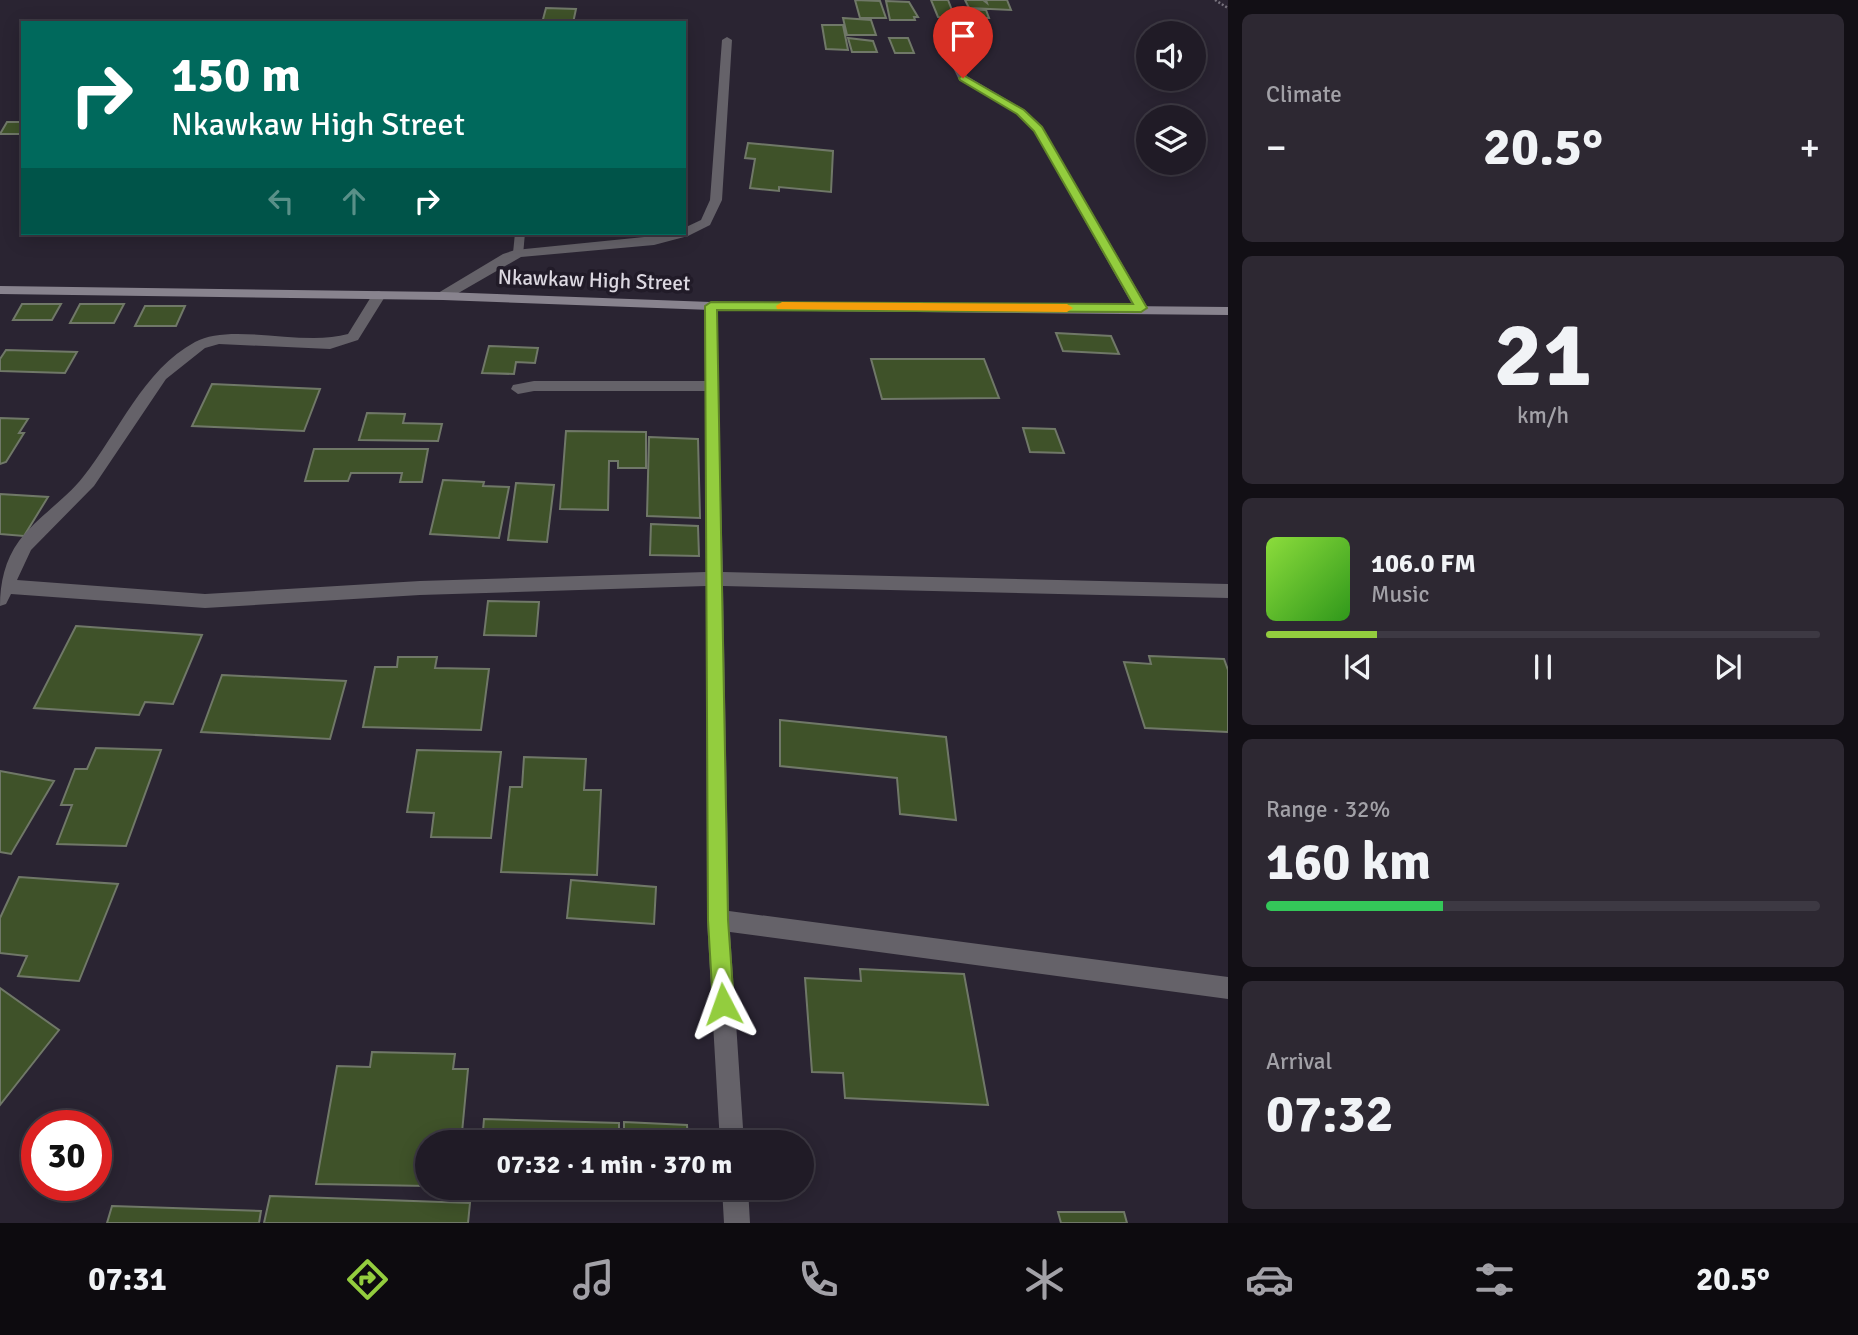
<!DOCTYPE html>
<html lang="en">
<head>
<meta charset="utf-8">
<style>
  body { margin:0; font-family:Signika,sans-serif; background:#2d2832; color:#f1f3f6; height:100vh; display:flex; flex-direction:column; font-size:26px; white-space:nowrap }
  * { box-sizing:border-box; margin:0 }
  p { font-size:23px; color:#a2a1a7 }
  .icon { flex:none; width:38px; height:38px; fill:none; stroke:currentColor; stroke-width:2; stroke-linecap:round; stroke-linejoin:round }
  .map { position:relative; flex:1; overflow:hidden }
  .side { display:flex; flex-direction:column; gap:14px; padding:14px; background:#120f15; width:630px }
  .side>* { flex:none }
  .top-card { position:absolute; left:21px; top:21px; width:665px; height:214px; border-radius:0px; box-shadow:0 4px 18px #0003,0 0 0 2px #3d3943; background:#00695c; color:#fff; overflow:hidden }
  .buttons { position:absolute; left:1136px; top:21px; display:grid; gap:14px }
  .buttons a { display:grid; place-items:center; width:70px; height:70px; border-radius:50%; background:#201b26; box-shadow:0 4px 18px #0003,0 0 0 2px #3d3943; font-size:35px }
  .speed { position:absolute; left:21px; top:1110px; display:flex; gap:14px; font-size:35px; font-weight:700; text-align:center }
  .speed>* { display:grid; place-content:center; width:91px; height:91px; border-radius:50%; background:#201b26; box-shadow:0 4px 18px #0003,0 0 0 2px #3d3943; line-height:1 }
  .speed .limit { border:10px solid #d22; background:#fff; color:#111 }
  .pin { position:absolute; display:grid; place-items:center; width:60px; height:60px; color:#fff; margin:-72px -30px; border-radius:50% 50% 50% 0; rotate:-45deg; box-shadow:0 0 7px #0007 }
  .pin .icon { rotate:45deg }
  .me { position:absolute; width:77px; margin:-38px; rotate:356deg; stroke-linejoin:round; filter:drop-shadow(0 0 5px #0008) }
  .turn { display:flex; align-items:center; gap:24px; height:147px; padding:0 35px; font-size:32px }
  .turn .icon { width:91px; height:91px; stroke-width:2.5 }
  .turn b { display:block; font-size:49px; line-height:60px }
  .lanes { display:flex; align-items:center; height:66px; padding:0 35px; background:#0003; justify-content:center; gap:35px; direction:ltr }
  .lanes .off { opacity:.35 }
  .big { font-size:52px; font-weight:700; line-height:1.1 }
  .side .tile { flex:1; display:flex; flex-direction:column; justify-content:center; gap:10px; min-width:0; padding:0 24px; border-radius:10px; background:#2d2832 }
  .side .dial { align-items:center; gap:0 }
  .dial b { font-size:91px; line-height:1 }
  .song { display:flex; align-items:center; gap:21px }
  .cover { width:84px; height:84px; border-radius:10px; background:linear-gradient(135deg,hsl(90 70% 55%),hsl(110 70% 35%)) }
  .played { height:7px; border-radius:4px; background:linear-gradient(90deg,#93cd3e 20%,#3d3943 20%) }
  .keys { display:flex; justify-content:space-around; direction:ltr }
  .heat { display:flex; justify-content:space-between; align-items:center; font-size:38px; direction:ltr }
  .charge { height:10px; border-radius:5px; background:linear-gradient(90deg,#34c759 32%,#3d3943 0) }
  .trip { position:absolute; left:415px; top:1130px; width:399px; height:70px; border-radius:35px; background:#201b26; box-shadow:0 4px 18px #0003,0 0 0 2px #3d3943; font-weight:700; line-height:70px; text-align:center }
  .tab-bar { display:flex; height:112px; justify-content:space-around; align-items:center; background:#0d0b0f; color:#a2a1a7 }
  .tab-bar .icon { width:49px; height:49px }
  .tab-bar .current { color:#93cd3e }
  .tab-bar b { font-size:32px; color:#f1f3f6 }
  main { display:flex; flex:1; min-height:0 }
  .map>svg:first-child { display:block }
  .building { fill:#3f5229; stroke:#707868; stroke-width:2 }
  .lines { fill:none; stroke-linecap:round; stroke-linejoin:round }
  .path { stroke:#77727d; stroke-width:2.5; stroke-dasharray:2 2; stroke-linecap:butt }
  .service { fill:#656269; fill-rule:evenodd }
  .minor { fill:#656269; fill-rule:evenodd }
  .secondary { fill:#88838e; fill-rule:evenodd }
  .route { fill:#93cd3e; stroke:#608528; stroke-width:2 }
  .slow { fill:#f59e0b }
  .labels { text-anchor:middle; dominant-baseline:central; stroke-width:7; stroke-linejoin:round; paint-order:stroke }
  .far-street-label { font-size:21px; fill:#dcd8e1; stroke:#211b28 }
</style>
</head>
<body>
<main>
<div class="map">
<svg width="1228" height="1223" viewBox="0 0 1228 1223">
  <rect width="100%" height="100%" fill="#2a2432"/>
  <!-- building -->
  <path class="building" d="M855,0l25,1 6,17h-26z
    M931,0h17l7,18 -17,-1z
    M965,0h18l4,3 -1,-3h21l4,10 -42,-2z
    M886,1l23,1 9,15h-4l1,3h-25z
    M546,8l30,1 -3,14h-31z
    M961,9l25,1 3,8h-24z
    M843,18l28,2 5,15h-29z
    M822,25h21l5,25 -22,-1z
    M848,38l25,3 4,11h-25z
    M889,38h19l6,15h-19z
    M7,122h16v12h-23z
    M748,143l85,8 -2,41 -52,-5v4l-29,-3 5,-29 -10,-1z
    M22,304h39l-9,16h-39z
    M80,304h44l-10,19h-44z
    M145,306h40l-9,20h-41z
    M1056,333l55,3 8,18 -56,-3z
    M489,346l49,2 -3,15 -19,-1 -2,12 -32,-1z
    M6,350l71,2 -12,21 -65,-2v-12z
    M871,359h113l15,39 -117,1z
    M212,384l108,5 -16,42 -112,-5z
    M367,413l38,1 -2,9 39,1 -4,17 -79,-1z
    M0,418l28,1 -9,14h5l-18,29 -6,2z
    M1023,428l32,1 9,24 -34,-1z
    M566,431l80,1v36h-28v-7h-9l-1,49 -48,-1z
    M649,437l49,2 2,79 -53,-2z
    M314,449h114l-6,33h-22l2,-9h-51l-3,8h-43z
    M443,480l41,2 -1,4 26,1 -10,51 -69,-4z
    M516,483l38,2 -7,57 -39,-2z
    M0,494l48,3 -24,39 -24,-2z
    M651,524l47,2 1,30 -49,-1z
    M488,601l51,1 -3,34 -52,-1z
    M76,626l126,9 -29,69 -28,-2 -6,13 -105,-7z
    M1149,656l75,3 4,11v62l-83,-4 -21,-66 27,2z
    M398,657h39l-2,11 54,1 -8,61 -118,-3 12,-60h22z
    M222,675l124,6 -16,58 -129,-7z
    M780,720l166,17 10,83 -56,-6 -3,-36 -117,-12z
    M96,748l65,2 -35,96 -69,-2 15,-39h-11l14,-36h12z
    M417,750l84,2 -10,86 -60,-1 3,-24 -27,-1z
    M524,757l62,2 -2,31h17l-4,85 -96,-3 9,-85h12z
    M0,771l54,10 -43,73 -11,-2z
    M19,877l99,7 -39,97 -61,-5 9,-20 -27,-3v-35z
    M571,880l85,7 -2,37 -87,-6z
    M860,969l104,5 24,131 -143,-7 -2,-25 -31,-1 -7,-94 56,3z
    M0,988l59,42 -59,75z
    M372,1052l83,2 -2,15h15l-7,74h-34v43l-111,-2 21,-118 33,1z
    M484,1119l135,4v20h-137z
    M624,1122l63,3 1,18h-64z
    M478,1188h140v5z
    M270,1196l200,7 -2,20h-204z
    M112,1206l149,5 -2,12h-152z
    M1058,1212h66l3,11h-66z"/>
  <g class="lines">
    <!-- path -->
    <path class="path" d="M1215,0l13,8"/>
    <!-- service -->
    <path class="service" d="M515,233h10l-2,22 -10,-2z"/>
    <!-- minor -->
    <path class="minor" d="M940,28l5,3 22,45 58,34 17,17 106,181 -2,3 -5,1 -7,-4 -100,-177 -17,-17 -58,-34 -24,-49z
      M727,37l5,3 -10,160 -12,25 -22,11 -34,9 -133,12 -73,42h-10v-6l65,-39 12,-4 169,-17v-5l17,-8 9,-20 12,-160z
      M379,291l7,4 -28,45 -28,9 -111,-5 -14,4 -39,31 -72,107 -63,64 -14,30 188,14 215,-13 286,-9 -1,-181h-171l-16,3 -7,-5 2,-4 21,-4h171l-1,-75 7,-4 5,1 7,269 505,12v14l-505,-12 6,325 499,66v22l-498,-67 14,211h-24l-13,-223 -1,-334 -286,9 -215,13 -194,-14 -5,10 -6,2c0,-23 5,-46 19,-65 18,-24 46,-41 64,-64 36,-45 60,-107 112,-135 36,-20 108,5 153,-8l26,-42z
      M722,1188h26l2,35h-26z"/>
    <!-- secondary -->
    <path class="secondary" d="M0,286l443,6 268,10 517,5v8l-517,-5 -268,-10 -443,-6z"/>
  </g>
  <!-- route -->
  <path class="route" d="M963,75l61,35 18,17 105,181 -6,4 -424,-2 11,610 6,84 -3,7 -8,3 -7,-3 -3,-7 -5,-84 -3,-614 6,-4 422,2 -99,-173 -17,-17 -57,-34 -1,-2z"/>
  <!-- slow -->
  <path class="slow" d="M782,302l285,2 6,4 -6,4 -290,-3 -1,-3z"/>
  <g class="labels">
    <!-- far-street labels -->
    <g class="far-street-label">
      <text transform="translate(594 280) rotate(2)">Nkawkaw High Street</text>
    </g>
  </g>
</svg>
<div class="buttons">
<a><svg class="icon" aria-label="sound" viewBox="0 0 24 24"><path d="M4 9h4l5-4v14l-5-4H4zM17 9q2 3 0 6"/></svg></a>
<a><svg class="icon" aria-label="layers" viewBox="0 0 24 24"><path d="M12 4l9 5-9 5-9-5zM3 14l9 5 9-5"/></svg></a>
</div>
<div class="speed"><div class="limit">30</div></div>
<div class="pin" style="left:963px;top:78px;background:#d93025"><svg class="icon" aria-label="arrive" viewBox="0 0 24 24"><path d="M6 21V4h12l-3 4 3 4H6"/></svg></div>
<svg class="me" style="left:723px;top:1004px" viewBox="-20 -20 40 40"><path d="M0-17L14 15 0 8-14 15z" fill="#93cd3e" stroke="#fff" stroke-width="4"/></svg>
<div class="trip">07:32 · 1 min · 370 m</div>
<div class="top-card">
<div class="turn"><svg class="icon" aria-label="right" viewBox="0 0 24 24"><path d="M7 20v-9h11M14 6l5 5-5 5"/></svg><div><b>150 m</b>Nkawkaw High Street</div></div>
<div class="lanes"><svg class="icon off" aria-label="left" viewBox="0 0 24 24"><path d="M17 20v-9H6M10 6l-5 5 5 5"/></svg><svg class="icon off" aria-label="ahead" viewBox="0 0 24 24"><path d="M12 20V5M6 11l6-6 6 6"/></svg><svg class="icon" aria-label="right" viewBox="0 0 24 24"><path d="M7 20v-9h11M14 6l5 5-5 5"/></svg></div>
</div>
</div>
<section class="side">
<div class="tile"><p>Climate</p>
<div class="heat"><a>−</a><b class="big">20.5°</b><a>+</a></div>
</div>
<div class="tile dial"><b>21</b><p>km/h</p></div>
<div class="tile">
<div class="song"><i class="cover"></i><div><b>106.0 FM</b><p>Music</p></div></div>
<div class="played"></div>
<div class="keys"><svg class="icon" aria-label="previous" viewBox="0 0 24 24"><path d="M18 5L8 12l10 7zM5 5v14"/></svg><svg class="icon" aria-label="pause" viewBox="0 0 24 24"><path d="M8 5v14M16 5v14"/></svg><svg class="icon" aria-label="next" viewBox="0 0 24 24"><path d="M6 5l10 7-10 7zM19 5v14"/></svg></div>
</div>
<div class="tile"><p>Range · 32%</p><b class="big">160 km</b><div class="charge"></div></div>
<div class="tile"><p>Arrival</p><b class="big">07:32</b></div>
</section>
</main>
<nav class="tab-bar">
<b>07:31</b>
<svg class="icon current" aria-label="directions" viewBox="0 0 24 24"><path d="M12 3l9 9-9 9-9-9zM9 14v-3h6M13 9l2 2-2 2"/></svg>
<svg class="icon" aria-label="music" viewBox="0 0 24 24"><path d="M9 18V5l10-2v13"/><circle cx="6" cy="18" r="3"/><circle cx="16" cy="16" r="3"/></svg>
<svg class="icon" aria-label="phone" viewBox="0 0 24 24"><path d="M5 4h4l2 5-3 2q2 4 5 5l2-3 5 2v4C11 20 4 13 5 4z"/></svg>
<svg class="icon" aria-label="climate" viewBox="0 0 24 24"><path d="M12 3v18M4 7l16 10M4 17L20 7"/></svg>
<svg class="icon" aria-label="car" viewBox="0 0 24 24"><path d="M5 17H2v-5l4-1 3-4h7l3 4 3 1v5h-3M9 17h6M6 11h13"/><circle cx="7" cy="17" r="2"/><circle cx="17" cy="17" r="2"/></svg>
<svg class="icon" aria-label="filters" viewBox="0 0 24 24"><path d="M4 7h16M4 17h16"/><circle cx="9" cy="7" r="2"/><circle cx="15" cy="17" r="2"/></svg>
<b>20.5°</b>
</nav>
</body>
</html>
